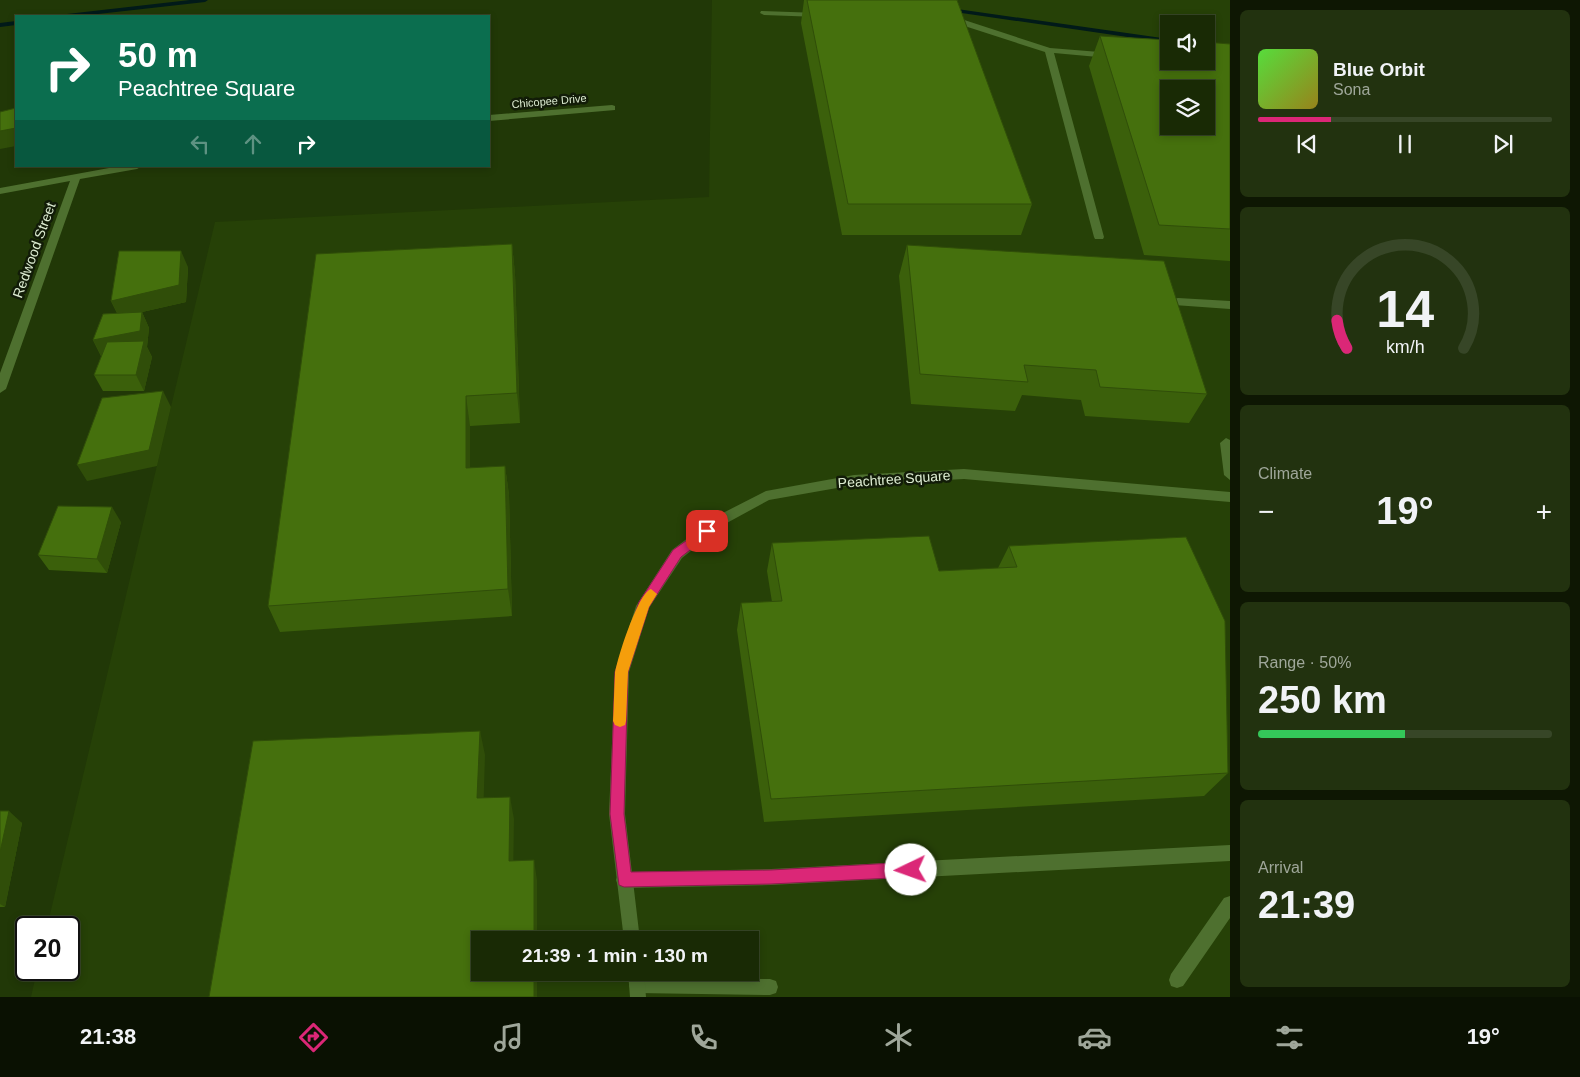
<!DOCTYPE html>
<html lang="en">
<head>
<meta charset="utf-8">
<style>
  body { margin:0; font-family:Arial,sans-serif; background:#22320f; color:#f1f3f6; height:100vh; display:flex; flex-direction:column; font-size:19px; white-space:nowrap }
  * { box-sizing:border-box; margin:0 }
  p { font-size:16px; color:#9fa79a }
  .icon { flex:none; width:28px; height:28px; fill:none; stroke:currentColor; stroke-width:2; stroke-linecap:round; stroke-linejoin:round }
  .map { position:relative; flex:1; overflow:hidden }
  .drawer { display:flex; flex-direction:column; gap:10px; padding:10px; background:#0e1703; width:350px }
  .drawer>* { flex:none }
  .guide { position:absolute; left:15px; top:15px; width:475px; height:152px; border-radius:0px; box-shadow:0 2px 8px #0003,0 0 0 1px #374627; background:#0b6e4f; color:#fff; overflow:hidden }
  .buttons { position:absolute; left:1160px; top:15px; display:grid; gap:10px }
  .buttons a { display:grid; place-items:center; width:55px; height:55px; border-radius:0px; background:#192a05; box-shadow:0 2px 8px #0003,0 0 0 1px #374627; font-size:25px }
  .speed { position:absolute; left:15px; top:916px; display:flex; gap:10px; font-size:25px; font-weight:700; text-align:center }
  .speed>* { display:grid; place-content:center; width:65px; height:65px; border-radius:50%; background:#192a05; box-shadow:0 2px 8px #0003,0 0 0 1px #374627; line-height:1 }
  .speed .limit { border:2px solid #111; border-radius:8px; background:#fff; color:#111 }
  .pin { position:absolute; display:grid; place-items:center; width:42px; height:42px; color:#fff; margin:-21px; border-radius:10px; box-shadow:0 2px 8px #0006 }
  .me { position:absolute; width:55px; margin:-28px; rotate:267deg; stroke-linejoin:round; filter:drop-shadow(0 0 4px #0008) }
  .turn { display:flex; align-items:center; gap:18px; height:105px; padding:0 20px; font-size:22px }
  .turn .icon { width:65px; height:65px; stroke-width:2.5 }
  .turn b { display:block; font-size:35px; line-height:42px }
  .lanes { display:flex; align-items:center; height:48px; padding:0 20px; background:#0003; justify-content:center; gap:25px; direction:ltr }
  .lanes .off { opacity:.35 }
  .big { font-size:38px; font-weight:700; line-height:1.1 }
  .drawer .widget { flex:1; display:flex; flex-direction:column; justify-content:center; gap:8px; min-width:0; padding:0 18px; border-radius:8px; background:#22320f }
  .drawer .dial { align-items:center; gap:0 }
  .dial svg { height:130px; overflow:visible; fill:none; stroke:#374627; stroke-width:7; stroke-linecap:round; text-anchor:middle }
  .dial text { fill:#f1f3f6; stroke:none }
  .song { display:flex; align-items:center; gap:15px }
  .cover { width:60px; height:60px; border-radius:8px; background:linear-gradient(135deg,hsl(110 70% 55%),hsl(50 70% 35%)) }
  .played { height:5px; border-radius:2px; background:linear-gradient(90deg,#db2777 25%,#374627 25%) }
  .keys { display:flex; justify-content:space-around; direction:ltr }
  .heat { display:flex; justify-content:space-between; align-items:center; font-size:28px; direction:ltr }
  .charge { height:8px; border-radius:4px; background:linear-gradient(90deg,#34c759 50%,#374627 0) }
  .trip { position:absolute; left:471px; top:931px; width:288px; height:50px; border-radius:0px; background:#192a05; box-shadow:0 2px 8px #0003,0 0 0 1px #374627; font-weight:700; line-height:50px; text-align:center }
  .dock { display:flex; height:80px; justify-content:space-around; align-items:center; background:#0a1102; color:#9fa79a }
  .dock .icon { width:35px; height:35px }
  .dock .active { color:#db2777 }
  .dock b { font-size:22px; color:#f1f3f6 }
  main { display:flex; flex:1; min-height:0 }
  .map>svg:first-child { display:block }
  .built { fill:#264107; fill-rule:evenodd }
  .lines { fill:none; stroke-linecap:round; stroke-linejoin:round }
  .stream { fill:#011a19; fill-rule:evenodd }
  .service { fill:#4e702f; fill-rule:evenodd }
  .minor { fill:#4e702f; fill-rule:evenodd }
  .wall { fill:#3b600b }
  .shaded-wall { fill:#304e09 }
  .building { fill:#45700d; stroke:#304e09; fill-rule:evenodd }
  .route { fill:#db2777; stroke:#8e194d }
  .slow { fill:#f59e0b }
  .labels { text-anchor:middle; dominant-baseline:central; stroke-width:5; stroke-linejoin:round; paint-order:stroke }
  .far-street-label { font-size:11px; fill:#dcebd1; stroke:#121c08 }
  .street-label { font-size:14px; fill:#dcebd1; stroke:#121c08 }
</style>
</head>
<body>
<main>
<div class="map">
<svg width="1230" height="997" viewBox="0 0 1230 997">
  <rect width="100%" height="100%" fill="#213807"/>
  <!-- built -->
  <path class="built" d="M712,0h518v997h-1199l6,-27h32v-42l-22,-1 168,-705 494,-25zM1169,24h37v37h-37zM1169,89h37v37h-37zM480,940h270v32h-270z"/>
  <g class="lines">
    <!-- stream -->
    <path class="stream" d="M190,0h18l-3,2 -125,14h-16l3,-2z
      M950,8l219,31v4l-221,-32 -1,-1z
      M16,21v4l-16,2v-4z"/>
    <!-- service -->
    <path class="service" d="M761,11l58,2 4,2 -4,2 -55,-2 -4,-2z
      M946,16h6l98,32 62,5v4l-3,1 -55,-5 50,184 -1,2h-8l-1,-2 -49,-185 -99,-32z
      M1178,298l52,3v8l-56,-4 -1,-3 1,-3z
      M1226,438l4,2v40l-6,-5 -4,-32z
      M1230,845v16l-459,24 -147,3 -6,-2 -2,-6 2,-6 6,-2 147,-3z
      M1230,896v22l-47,68 -6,2 -6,-2 -2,-6 2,-6 53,-76z
      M637,977l133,2 6,2 2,6 -2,6 -6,2 -133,-2 -6,-2 -2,-6 2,-6z"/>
    <!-- minor -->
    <path class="minor" d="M612,105l3,1v4l-126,11v-6z
      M120,166h22l-5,3 -57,10 -74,210 -6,4v-20l70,-192 -70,13v-6z
      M964,469l266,23v10l-266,-23 -110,6 -85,15 -44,24 -43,34 -33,50 -20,64 -4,142 15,126h-16l-15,-126 6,-142 21,-66 36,-56 45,-34 49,-25 88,-16z
      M628,972h16l2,25h-16z"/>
  </g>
  <!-- wall -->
  <path class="wall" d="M804,0h153l75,204 -11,31h-179l-41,-212z
    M1100,36l130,8v217l-86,-6 -55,-189z
    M512,244l3,30 5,149 -50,3v42l35,-2 4,29 3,121 -232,16 -12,-26z
    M907,245l300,149 -18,29 -104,-7 -4,-16 -59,-5 -7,16 -104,-7 -12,-128z
    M188,267l-2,35 -44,10 7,16 -2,19 5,10 -8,34h-41l-9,-16 8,-20 -1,1 -8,-16 24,-27 -6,-12z
    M121,522l-14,51 -58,-3 -11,-15z
    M772,543l167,28 59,-3 11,-22 219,227 -24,23 -440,26 -27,-192 4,-27 31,-1 -5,-31z
    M0,811l22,12 -17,84h-5z"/>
  <!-- shaded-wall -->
  <path class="shaded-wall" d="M16,128v18l-16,3v-18z
    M512,244l3,30 5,149 -3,-30z
    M181,251l7,16 -2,35 -44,10 7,16 -2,19 5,10 -8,34 -8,-16 6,-27 -41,8 -8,-16 26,-23 -8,-16z
    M163,391l8,16 -14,59 -70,15 -10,-16z
    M466,396l4,30v71l-4,-29z
    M505,466l4,29 3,121 -4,-27z
    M112,507l9,15 -14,51 -10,-14z
    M480,731l5,24 -2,66 -6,-23z
    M510,797l4,22 -1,63 -4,-21z
    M9,811l13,12 -17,84 -5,-3v-52z
    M534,860l3,20v60h-3z
    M534,972h3v25h-3z"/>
  <!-- building -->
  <path class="building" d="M807,0h150l75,204h-184z
    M1100,36l69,4v21h37v-19l24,2v185l-71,-4zM1169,89h37v37h-37z
    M16,108v20l-16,3v-19z
    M512,244l5,149 -51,3v72l39,-2 3,123 -240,17 48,-352z
    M907,245l257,16 43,133 -107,-7 -4,-17 -72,-5 4,17 -108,-8z
    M119,251h62l-2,34 -68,16z
    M142,312l-2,19 -47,9 10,-26z
    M144,341l-8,34h-42l13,-33z
    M163,391l-14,59 -72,15 25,-67z
    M58,506l54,1 -15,52 -59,-4z
    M929,536l10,35 78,-4 -8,-21 177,-9 39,84 3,152 -457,26 -30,-196 41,-2 -10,-58z
    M480,731l-3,67 33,-1 -1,64 25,-1v80h-54v32h54v25h-325l44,-256z
    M0,811h9l-9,41z"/>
  <!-- route -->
  <path class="route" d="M707,526l4,2v6l-30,23 -32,50 -21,65 -4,142 7,58 140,-2 140,-8 5,3 2,5 -2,5 -5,2 -140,7 -147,3 -5,-2 -9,-71 5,-142 24,-70 34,-52z"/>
  <!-- slow -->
  <path class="slow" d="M651,589l6,5 -8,13 -21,65 -2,49 -1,4 -5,2 -5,-2 -2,-4c1,-16 1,-32 2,-47 2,-15 23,-81 36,-85z"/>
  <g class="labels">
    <!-- far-street labels -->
    <g class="far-street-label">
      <text transform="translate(549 101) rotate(-5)">Chicopee Drive</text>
    </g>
    <!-- street labels -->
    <g class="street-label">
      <text transform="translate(34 250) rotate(-70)">Redwood Street</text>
      <text transform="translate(894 479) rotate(-4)">Peachtree Square</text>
    </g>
  </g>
</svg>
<div class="buttons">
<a><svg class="icon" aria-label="sound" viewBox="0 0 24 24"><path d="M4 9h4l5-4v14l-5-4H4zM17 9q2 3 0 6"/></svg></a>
<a><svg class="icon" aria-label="layers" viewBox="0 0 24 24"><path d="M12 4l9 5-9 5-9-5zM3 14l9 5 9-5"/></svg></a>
</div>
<div class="speed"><div class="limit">20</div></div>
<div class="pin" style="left:707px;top:531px;background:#d93025"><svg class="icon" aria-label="arrive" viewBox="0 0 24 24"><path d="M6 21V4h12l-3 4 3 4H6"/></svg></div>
<svg class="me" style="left:911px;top:870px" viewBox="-20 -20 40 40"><circle r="19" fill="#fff"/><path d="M0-13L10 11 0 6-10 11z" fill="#db2777"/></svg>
<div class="trip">21:39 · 1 min · 130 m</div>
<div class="guide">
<div class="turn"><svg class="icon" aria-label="right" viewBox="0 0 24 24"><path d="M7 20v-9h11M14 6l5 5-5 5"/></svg><div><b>50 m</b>Peachtree Square</div></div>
<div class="lanes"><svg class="icon off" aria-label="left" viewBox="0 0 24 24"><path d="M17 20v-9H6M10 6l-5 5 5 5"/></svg><svg class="icon off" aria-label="ahead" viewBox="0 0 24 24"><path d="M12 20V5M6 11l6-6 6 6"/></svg><svg class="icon" aria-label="right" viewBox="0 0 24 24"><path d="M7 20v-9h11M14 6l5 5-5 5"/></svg></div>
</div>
</div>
<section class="drawer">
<div class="widget">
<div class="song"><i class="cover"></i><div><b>Blue Orbit</b><p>Sona</p></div></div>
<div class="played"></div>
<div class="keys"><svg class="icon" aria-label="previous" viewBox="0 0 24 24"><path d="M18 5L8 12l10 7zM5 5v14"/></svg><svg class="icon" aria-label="pause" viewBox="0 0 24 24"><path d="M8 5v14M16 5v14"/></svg><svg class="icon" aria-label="next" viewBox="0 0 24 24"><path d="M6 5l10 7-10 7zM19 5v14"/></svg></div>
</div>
<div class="widget dial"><svg viewBox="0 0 100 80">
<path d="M14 69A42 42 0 1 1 86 69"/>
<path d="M14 69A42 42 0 0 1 8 52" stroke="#db2777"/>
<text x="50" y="56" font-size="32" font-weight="700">14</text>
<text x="50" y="72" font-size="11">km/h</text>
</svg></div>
<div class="widget"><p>Climate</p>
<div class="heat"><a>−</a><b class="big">19°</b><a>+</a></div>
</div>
<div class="widget"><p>Range · 50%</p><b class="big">250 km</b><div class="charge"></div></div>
<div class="widget"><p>Arrival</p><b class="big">21:39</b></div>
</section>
</main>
<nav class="dock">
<b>21:38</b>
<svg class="icon active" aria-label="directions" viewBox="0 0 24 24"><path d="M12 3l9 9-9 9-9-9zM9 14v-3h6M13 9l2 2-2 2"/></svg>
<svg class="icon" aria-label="music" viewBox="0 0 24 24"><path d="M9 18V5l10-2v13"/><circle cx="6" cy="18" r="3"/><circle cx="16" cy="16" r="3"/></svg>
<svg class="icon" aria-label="phone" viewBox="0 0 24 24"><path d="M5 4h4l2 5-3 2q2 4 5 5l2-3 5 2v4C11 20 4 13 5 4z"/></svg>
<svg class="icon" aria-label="climate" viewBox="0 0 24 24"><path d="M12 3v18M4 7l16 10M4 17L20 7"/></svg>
<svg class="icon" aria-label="car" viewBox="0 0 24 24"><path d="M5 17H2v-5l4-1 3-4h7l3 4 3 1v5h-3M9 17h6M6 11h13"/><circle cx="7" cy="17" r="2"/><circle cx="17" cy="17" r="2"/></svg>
<svg class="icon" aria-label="filters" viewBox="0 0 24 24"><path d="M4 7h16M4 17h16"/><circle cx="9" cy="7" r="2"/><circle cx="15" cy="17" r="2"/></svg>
<b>19°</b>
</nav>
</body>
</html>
